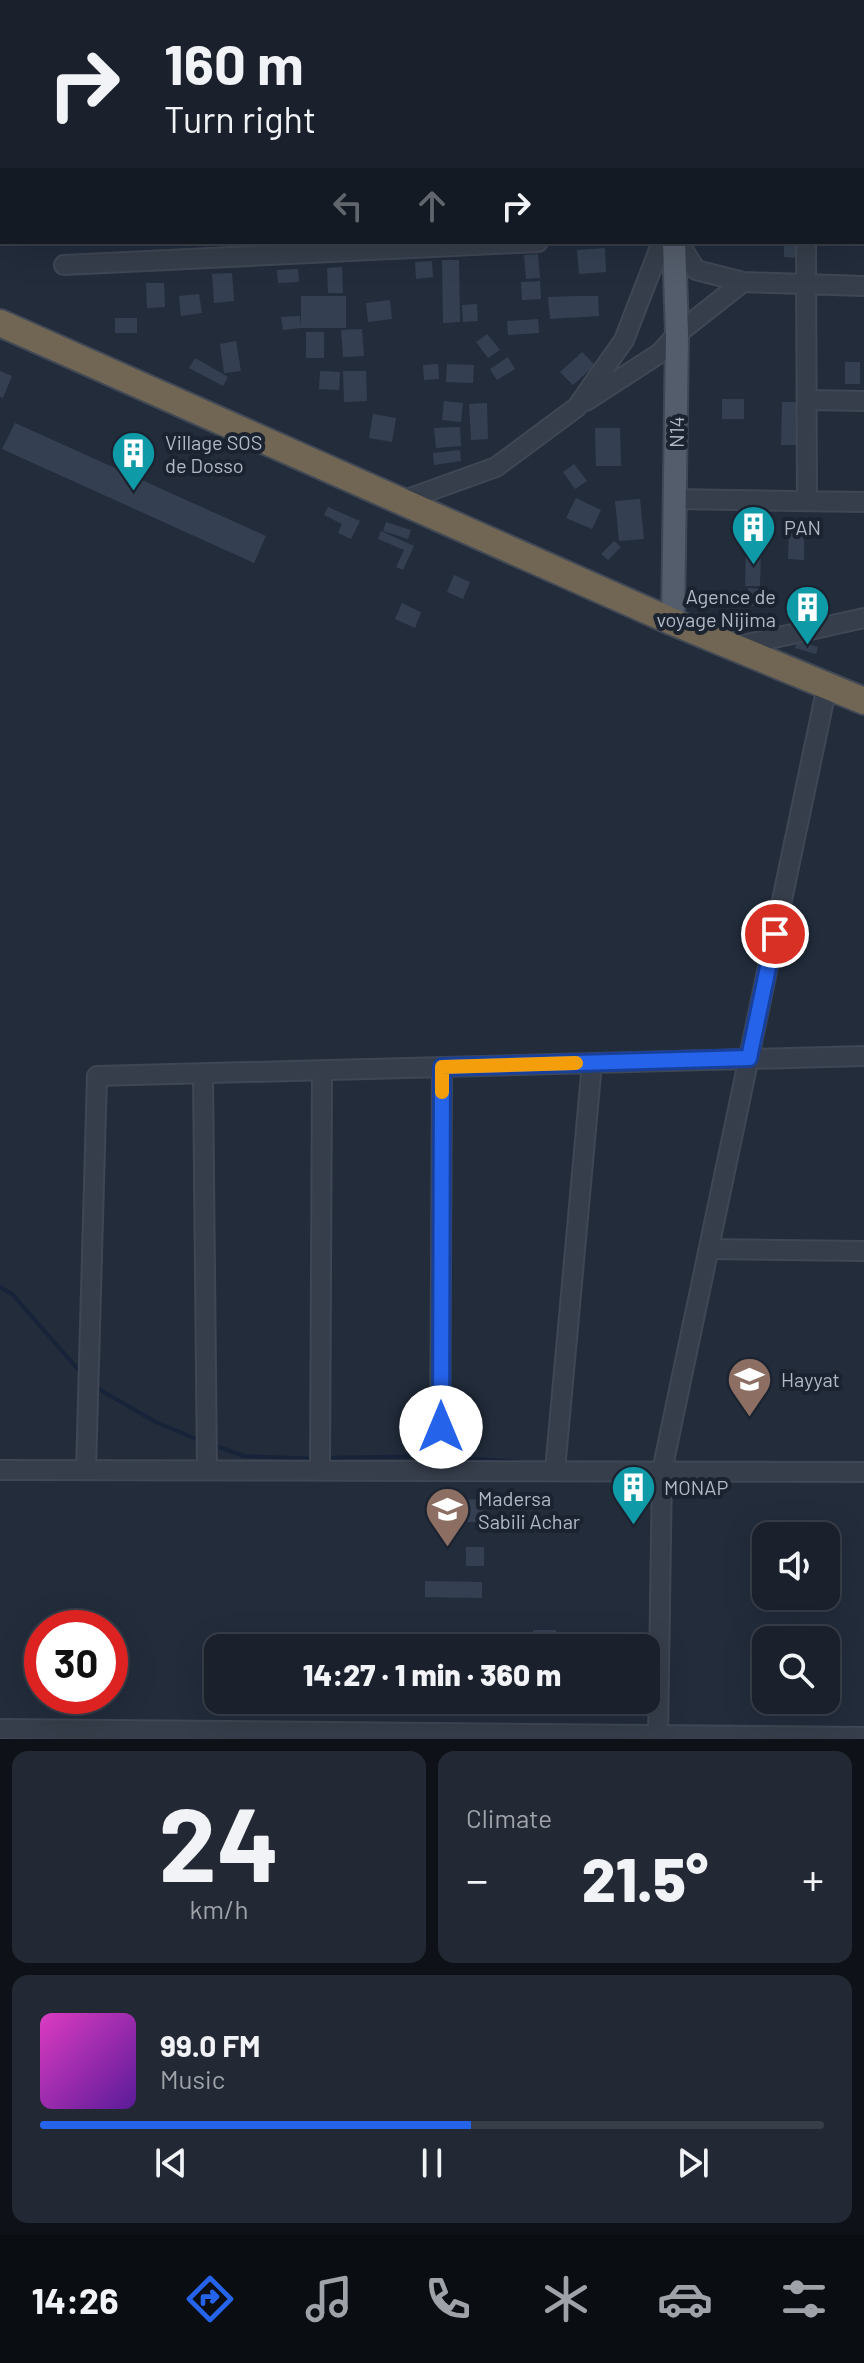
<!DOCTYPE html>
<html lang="en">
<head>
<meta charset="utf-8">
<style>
  body { margin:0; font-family:Barlow,sans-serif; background:#232934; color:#f1f3f6; height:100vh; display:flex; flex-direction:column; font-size:30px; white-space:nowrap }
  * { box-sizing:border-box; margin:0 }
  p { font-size:26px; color:#9fa3a9 }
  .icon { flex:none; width:44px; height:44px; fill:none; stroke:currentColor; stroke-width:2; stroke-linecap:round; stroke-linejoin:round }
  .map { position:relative; height:1739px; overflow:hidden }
  .side { display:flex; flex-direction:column; gap:12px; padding:12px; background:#0e1218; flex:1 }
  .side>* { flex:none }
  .top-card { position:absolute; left:0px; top:0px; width:864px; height:244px; box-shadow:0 8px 32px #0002,0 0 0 2px #383e48; background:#1a212c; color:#f1f3f6; overflow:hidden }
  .buttons { position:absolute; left:752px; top:1522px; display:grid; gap:16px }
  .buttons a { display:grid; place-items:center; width:88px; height:88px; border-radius:16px; background:#1a212c; box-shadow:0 8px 32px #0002,0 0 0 2px #383e48; font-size:40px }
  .speed { position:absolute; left:24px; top:1610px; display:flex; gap:16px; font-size:40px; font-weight:700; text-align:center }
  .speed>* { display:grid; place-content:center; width:104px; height:104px; border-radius:50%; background:#1a212c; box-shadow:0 8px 32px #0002,0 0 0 2px #383e48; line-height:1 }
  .speed .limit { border:12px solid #d22; background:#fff; color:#111 }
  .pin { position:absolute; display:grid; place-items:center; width:68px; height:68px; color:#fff; margin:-34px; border:4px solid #fff; border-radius:50%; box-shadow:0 2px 8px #0007 }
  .me { position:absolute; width:88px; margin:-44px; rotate:0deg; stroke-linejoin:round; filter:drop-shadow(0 0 6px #0008) }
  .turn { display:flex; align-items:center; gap:28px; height:168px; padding:0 32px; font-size:36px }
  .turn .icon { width:104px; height:104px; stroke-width:2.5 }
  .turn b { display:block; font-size:56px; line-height:68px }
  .lanes { display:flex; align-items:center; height:76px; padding:0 32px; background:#0003; justify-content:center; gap:40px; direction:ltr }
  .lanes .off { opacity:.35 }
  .big { font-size:60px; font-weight:800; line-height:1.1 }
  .side .tile { flex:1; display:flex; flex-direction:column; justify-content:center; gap:12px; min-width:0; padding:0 28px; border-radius:16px; background:#232934 }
  .side .dial { align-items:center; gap:0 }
  .dial b { font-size:104px; line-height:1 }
  .song { display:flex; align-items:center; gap:24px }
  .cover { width:96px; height:96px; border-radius:12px; background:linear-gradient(135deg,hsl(310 70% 55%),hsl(270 70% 35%)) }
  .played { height:8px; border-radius:4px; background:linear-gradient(90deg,#2563eb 55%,#383e48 55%) }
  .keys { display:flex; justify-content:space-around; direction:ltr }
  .heat { display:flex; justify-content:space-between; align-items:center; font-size:44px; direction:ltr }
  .side .tiles { flex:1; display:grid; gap:12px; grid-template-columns:1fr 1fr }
  .tile:last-child { grid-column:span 2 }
  .trip { position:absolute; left:204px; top:1634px; width:456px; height:80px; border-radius:16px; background:#1a212c; box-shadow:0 8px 32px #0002,0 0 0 2px #383e48; font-weight:800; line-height:80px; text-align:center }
  .tab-bar { display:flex; height:128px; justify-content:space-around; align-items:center; background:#0a0d12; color:#9fa3a9 }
  .tab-bar .icon { width:56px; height:56px }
  .tab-bar .selected { color:#2563eb }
  .tab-bar b { font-size:36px; color:#f1f3f6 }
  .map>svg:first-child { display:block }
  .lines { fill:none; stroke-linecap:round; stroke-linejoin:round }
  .stream { stroke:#162338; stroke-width:4 }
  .building { fill:#344052 }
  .minor-casing { stroke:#3f4754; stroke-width:22 }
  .major-casing { stroke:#3f4754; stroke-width:26 }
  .highway-casing { stroke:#414956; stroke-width:30 }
  .minor { stroke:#363e4b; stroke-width:18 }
  .major { stroke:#545d6b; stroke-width:22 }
  .highway { stroke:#716653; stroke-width:26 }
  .route-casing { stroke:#184099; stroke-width:20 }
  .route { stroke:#2563eb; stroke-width:14 }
  .slow { stroke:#f59e0b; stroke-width:14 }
  .labels { text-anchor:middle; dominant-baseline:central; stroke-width:8; stroke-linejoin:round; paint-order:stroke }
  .street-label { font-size:20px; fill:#b1b9c7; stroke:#1b2330 }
  .poi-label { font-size:20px; fill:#b1b9c7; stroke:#1b2330; text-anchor:start }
</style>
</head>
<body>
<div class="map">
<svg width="864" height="1739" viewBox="0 0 864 1739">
  <rect width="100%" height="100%" fill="#222c3b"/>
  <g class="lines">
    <!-- stream -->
    <path class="stream" d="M0,1287l13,8 70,80
      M95,1387l61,35 45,19
      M213,1445l31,11 70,3
      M447,1457l73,5
      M327,1458l107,-2"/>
  </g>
  <!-- building -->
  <path class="building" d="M784,242h13l-1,16 -12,-1z
    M605,248l1,24 -27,2 -2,-24z
    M538,254l2,24 -14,1 -2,-24z
    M442,260h17l1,62 -17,1z
    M432,261l1,16 -17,2 -1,-17z
    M342,267l1,26h-15l-1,-25z
    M298,269l1,13 -21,1 -1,-13z
    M232,273l2,28 -20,2 -2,-29z
    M540,281l1,18 -19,1 -1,-18z
    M146,283h18l1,24 -18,1z
    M199,294l3,19 -21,3 -2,-20z
    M301,296h45v32h-45z
    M579,296h19l1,20 -49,3 -2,-22z
    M390,300l2,19 -24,3 -2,-19z
    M477,304l1,17 -15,1 -1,-17z
    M300,316l1,12 -18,2 -2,-13z
    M115,318h22v15h-22z
    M538,319l1,14 -31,2 -1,-14z
    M362,329l2,27 -21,1 -2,-27z
    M306,332h18v26h-18z
    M487,334l13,16 -12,8 -12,-16z
    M236,341l5,30 -17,2 -4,-29z
    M582,352l13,13 -22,20 -13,-13z
    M508,357l7,12 -18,11 -7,-11z
    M195,358l33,19 -5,9 -34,-18z
    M845,362h15v22h-15z
    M438,364l1,15 -15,1 -1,-15z
    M447,364l27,1 -1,18 -27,-1z
    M0,371l12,5 -9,22 -3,-1z
    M320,371l20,1 -1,18 -20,-1z
    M343,371h23l1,30 -23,1z
    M722,399h22v20h-22z
    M444,401l19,2 -2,19 -19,-2z
    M782,402h17l-1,43h-17z
    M487,403l1,36 -17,1 -2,-36z
    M373,414l23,4 -4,24 -23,-4z
    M15,423l251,113 -12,27 -252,-114z
    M460,427l1,19 -25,2 -2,-20z
    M595,428h25l1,38h-25z
    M460,450l1,11 -27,4 -1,-12z
    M574,464l13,17 -12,8 -12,-17z
    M576,498l25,12 -9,19 -26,-11z
    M640,499l4,40 -25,2 -4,-40z
    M328,507l32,14 -9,18 -13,-6 4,-9 -18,-9z
    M386,522l25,8 -3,9 -25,-8z
    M381,531l33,15 -11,24 -7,-3 8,-17 -26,-11z
    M789,532h15v28l-16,-1z
    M614,541l7,6 -13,13 -7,-6z
    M746,546h15l-1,40h-15z
    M454,575l16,7 -7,17 -16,-7z
    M748,588l13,1v17h-14z
    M402,603l19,9 -6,16 -20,-9z
    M798,641l20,6 -2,7 -21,-6z
    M483,1499v23h-20l-4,-13 4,-1 -1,-8z
    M466,1547h18v19h-18z
    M425,1581l57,1v16l-57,-1z
    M533,1630h23v18h-46v-3h23z"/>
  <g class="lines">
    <defs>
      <path id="minor" d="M862,78h2
        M0,89l2,1
        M862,172h2
        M678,242l18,28 47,12
        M806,242l1,259
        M64,265l474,-23
        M808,400l56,1
        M586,401l74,-48 17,-19 66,-52 121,4
        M675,499l189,3
        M399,502l97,-35 81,-60 47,-67 38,-98
        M734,647l130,-29
        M203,1075l4,395
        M709,1249l155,2
        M0,1470l864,2
        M86,1470l11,-394 767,-20
        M320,1470l2,-399
        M440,1470l2,-403
        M555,1470l37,-407
        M0,1729l864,8
        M658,1739l4,-268 165,-785"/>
      <path id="major" d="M679,0v2
        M673,622l4,-288 -3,-92"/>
      <path id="highway" d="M0,323l673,299 191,79"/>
    </defs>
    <!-- minor casing -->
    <use href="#minor" class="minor-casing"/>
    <!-- major casing -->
    <use href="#major" class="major-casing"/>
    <!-- highway casing -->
    <use href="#highway" class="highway-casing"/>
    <!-- minor -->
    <use href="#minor" class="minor"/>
    <!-- major -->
    <use href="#major" class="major"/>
    <!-- highway -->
    <use href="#highway" class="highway"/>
  </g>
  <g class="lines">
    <defs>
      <path id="route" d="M441,1427l1,-360 307,-9 26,-124"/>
    </defs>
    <!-- route casing -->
    <use href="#route" class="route-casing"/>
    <!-- route -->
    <use href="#route" class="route"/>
    <!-- slow -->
    <path class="slow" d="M442,1092v-25l134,-4"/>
  </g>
  <!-- icons -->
  <defs>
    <symbol id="building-pin" viewBox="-11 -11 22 30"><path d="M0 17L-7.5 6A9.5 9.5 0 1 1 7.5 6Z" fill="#0f9aa8" stroke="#1b2330"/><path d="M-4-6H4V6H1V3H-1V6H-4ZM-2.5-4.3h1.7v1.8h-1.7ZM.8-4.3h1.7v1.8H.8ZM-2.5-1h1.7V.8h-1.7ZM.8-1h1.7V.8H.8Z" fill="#fff"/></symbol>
    <symbol id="school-pin" viewBox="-11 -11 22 30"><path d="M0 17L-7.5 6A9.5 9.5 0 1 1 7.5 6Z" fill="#8d6e63" stroke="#1b2330"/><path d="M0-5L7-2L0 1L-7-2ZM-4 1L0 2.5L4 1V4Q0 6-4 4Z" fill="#fff"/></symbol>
  </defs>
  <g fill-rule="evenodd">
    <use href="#building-pin" x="108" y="428" width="51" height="69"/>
    <use href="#building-pin" x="728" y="502" width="51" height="69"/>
    <use href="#building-pin" x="782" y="582" width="51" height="69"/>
    <use href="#school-pin" x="724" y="1354" width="51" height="69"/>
    <use href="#building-pin" x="608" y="1462" width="51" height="69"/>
    <use href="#school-pin" x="422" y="1484" width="51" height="69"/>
  </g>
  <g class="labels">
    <!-- street labels -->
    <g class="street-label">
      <text transform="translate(676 432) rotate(-89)">N14</text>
    </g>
    <!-- poi labels -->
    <g class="poi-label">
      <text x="165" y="442">Village SOS<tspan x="165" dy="23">de Dosso</tspan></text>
      <text x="784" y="527">PAN</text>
      <text x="776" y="596" text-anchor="end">Agence de<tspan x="776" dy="23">voyage Nijima</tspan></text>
      <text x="781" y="1379">Hayyat</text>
      <text x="664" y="1487">MONAP</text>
      <text x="478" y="1498">Madersa<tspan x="478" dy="23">Sabili Achar</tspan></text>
    </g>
  </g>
</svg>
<div class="buttons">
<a><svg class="icon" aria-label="sound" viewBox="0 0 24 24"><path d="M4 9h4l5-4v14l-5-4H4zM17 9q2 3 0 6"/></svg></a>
<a><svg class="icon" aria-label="search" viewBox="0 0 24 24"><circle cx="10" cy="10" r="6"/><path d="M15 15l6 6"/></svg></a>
</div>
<div class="speed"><div class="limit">30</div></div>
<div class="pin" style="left:775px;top:934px;background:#d93025"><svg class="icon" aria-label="arrive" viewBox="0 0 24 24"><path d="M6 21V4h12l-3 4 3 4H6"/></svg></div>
<svg class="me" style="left:441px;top:1427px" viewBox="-20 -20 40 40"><circle r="19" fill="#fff"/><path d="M0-13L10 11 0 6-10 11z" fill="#2563eb"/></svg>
<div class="trip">14:27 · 1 min · 360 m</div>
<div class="top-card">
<div class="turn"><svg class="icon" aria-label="right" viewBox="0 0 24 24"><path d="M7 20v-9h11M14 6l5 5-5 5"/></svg><div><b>160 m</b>Turn right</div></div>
<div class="lanes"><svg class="icon off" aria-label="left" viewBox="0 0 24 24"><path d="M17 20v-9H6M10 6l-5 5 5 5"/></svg><svg class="icon off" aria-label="ahead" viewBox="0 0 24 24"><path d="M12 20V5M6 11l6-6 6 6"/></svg><svg class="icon" aria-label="right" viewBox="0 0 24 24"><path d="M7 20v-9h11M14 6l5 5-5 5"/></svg></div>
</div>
</div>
<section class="side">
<div class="tiles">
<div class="tile dial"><b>24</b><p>km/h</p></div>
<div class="tile"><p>Climate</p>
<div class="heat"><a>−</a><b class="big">21.5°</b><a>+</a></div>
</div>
<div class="tile">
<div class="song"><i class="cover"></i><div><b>99.0 FM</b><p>Music</p></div></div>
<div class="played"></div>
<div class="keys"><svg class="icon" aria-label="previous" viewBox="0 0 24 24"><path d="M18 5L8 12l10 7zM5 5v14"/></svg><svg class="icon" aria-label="pause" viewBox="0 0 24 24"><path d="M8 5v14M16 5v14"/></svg><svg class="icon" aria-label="next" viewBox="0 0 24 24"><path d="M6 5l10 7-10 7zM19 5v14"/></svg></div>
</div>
</div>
</section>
<nav class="tab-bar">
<b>14:26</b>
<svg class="icon selected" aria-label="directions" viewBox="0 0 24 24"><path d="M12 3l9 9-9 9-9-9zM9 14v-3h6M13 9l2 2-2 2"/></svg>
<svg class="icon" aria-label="music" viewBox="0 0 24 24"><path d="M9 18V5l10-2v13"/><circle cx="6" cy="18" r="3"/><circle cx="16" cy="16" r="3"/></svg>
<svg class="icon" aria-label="phone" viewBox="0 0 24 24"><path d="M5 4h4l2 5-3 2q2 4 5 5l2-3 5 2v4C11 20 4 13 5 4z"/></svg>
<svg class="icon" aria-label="climate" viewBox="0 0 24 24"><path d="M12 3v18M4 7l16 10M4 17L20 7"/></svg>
<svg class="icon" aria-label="car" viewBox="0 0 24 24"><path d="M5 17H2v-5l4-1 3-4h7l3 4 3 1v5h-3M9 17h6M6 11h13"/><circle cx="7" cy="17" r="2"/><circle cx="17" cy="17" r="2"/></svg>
<svg class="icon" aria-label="filters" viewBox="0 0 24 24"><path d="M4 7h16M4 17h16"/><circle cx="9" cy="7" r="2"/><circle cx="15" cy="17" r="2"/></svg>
</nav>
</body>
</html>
